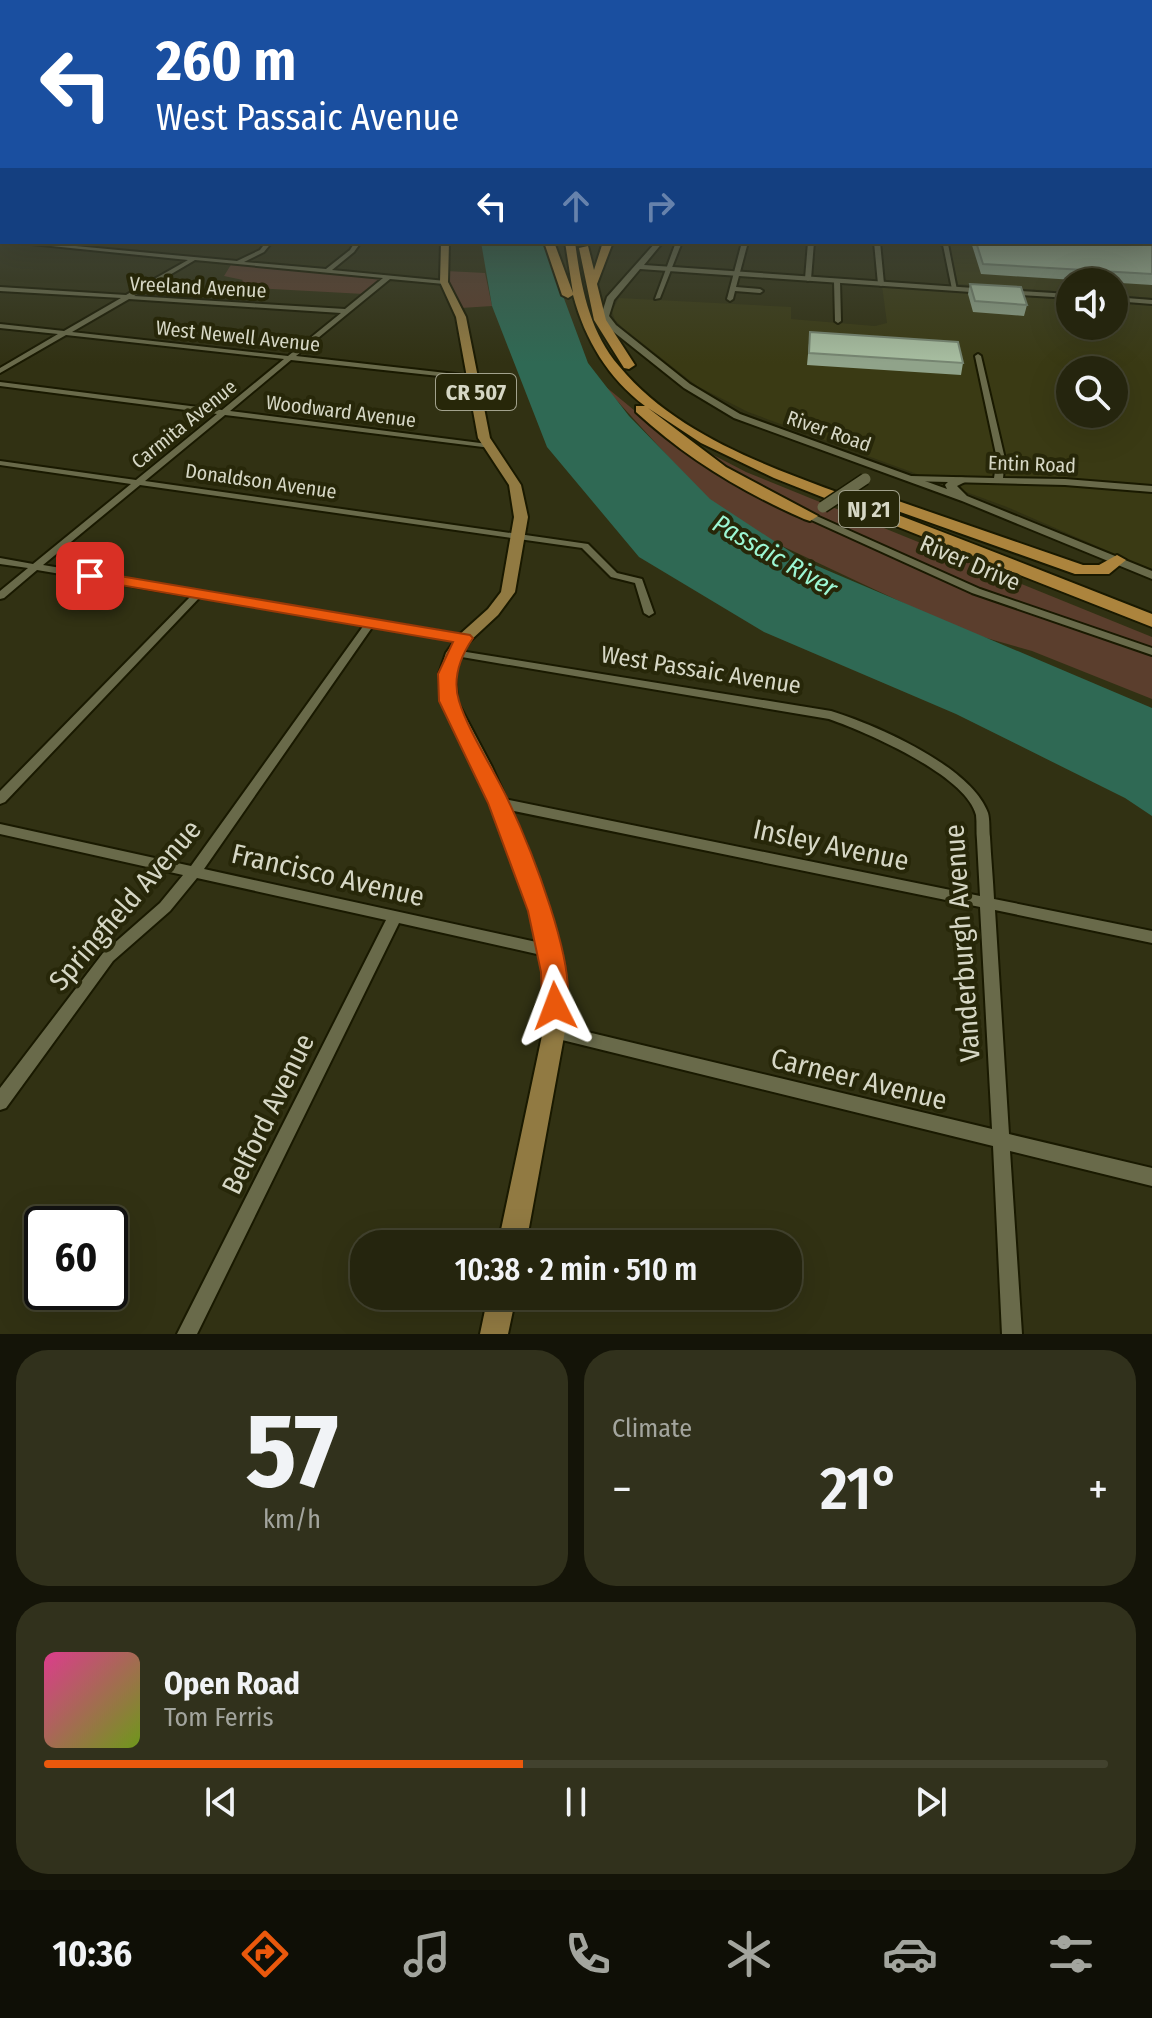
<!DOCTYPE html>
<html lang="en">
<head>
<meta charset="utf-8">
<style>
  body { margin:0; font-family:"Fira Sans Condensed",sans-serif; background:#31311c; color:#f1f3f6; height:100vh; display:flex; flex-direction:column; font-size:30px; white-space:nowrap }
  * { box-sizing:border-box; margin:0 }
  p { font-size:26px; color:#a3a59e }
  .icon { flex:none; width:44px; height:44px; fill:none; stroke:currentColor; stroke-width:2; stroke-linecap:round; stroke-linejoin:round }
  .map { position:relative; height:1334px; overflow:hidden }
  .panel { display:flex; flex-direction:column; gap:16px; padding:16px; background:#141408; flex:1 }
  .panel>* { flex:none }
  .banner { position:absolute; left:0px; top:0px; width:1152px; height:244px; box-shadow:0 8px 32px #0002,0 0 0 2px #42422e; background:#1a4fa0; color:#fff; overflow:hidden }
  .buttons { position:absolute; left:1056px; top:268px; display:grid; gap:16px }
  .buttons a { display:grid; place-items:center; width:72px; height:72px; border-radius:50%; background:#25250e; box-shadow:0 8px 32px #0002,0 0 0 2px #42422e; font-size:40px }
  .speed { position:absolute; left:24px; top:1206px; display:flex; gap:16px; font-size:40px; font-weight:700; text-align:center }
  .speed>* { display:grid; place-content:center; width:104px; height:104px; border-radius:50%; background:#25250e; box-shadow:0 8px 32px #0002,0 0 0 2px #42422e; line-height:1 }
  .speed .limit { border:4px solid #111; border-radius:12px; background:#fff; color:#111 }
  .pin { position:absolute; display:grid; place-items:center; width:68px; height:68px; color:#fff; margin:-34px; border-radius:16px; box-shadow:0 4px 12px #0006 }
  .me { position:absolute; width:88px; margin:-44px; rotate:357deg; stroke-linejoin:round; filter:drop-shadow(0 0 6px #0008) }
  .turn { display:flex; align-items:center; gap:28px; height:168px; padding:0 24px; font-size:36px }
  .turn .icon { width:104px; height:104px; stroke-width:2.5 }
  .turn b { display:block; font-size:56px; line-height:68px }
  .lanes { display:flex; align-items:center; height:76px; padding:0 24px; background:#0003; justify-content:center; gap:40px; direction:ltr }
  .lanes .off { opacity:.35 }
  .big { font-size:60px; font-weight:600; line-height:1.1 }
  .panel .tile { flex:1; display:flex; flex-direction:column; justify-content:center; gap:12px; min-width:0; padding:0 28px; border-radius:32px; background:#31311c }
  .panel .dial { align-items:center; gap:0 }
  .dial b { font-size:104px; line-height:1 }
  .song { display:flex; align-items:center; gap:24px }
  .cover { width:96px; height:96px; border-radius:12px; background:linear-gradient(135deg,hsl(330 70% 55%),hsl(80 70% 35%)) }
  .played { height:8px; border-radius:4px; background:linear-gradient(90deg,#ea580c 45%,#42422e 45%) }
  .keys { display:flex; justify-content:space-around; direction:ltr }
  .heat { display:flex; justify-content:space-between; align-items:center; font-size:44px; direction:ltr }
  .panel .tiles { flex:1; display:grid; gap:16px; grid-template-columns:1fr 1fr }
  .tile:last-child { grid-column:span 2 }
  .trip { position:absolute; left:350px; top:1230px; width:452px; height:80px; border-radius:32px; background:#25250e; box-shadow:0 8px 32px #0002,0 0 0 2px #42422e; font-weight:600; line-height:80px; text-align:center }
  .tab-bar { display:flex; height:128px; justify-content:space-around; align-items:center; background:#0f0f06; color:#a3a59e }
  .tab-bar .icon { width:56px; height:56px }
  .tab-bar .selected { color:#ea580c }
  .tab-bar b { font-size:36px; color:#f1f3f6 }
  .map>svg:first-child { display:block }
  .built { fill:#3a3a14; fill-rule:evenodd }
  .green { fill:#5b3e2d }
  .water { fill:#2f6954 }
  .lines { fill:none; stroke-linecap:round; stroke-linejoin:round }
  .minor-casing { stroke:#191900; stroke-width:4 }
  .tertiary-casing { stroke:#191900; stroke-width:4 }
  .primary-casing { stroke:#191900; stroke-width:4 }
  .trunk-casing { stroke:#191900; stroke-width:4 }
  .motorway-casing { stroke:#191900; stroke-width:4 }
  .minor { fill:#696a4a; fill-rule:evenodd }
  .tertiary { fill:#696a4a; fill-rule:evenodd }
  .primary { fill:#917a42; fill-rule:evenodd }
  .trunk { fill:#9e7f40; fill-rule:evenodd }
  .motorway { fill:#ac843d; fill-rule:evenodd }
  .tertiary-bridge-casing { stroke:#191900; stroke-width:14; stroke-linecap:butt }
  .tertiary-bridge { stroke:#696a4a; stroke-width:11 }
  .wall { fill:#90a38a }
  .building { fill:#a8bea1; stroke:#768571; stroke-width:2 }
  .route { fill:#ea580c; stroke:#983908; stroke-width:2 }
  .labels { text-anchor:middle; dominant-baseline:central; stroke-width:8; stroke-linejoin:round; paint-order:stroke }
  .far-street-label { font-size:20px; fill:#d6d7c5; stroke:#272709 }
  .shield { fill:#272709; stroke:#a2a28d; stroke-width:2 }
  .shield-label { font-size:22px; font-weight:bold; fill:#d6d7c5 }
  .street-label { font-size:24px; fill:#d6d7c5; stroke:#272709 }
  .water-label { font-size:26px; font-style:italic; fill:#9cf6d3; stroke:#272709 }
  .near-street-label { font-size:28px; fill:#d6d7c5; stroke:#272709 }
</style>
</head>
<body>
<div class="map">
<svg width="1152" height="1334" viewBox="0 0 1152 1334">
  <rect width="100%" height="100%" fill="#313113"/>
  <!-- built -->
  <path class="built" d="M1150,212l2,86 -38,-3v-13h-44v10l-112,-8 -10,-42h202z
    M882,286l188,12v28h44v-25l38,3v266l-145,-63 -259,-95 -51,-26 -74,-58 -8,-8 -3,-9 7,-13 172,9v12l84,7 12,-3zM1070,370h44v44h-44z"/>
  <!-- green -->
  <path class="green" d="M232,263l150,14 -18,17 -129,-7 8,-7 -19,-4z
    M447,271l38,2 7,33 -31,2 -11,-19z
    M600,382l46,38 100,52 406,165v62l-120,-48 -67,-19 -240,-113z"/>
  <!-- water -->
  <path class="water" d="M481,242h62l45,121 41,53 81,83 93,61 349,148v108l-27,-18 -169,-84 -192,-82 -125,-75 -92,-110 -55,-141z"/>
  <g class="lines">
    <defs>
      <path id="minor" d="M0,186h2v3h-2z
        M0,212l2,1v4l-2,-1z
        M0,239h2v3h2l-4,1z
        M12,242h20l205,19 23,-11 6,-8h6l-8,10 -20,10 82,7 24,-19 5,-8h6l-7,10 -22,18 114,11v2l-2,1 -54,-5 -94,77 177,20h3v4l-185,-20 -61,51 258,33 4,2 -1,2 -266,-33 -80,66 443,63 29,29 25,6 12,34 -5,3 -5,-3 -9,-30 -24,-6 -29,-29 -442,-63 -97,80 425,71 1,2 -1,2 -4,1 -91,-15 -169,243 346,76 5,2 2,4 -2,4 -5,2 -151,-34 -202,411h-20l209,-414 -189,-42 -27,33 -57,50 -107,147 -6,2v-22l103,-135 57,-50 23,-28 -183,-41v-10l191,42 173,-241 -164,-28 -195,205 -5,2v-13l191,-195 -154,-26 -33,28 -4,1v-8l28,-23 -28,-4v-6l33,6 98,-80 -131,-19v-4l136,19 81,-66 -217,-28v-4l222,28 62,-51 -218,-24 -66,38v-5l58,-34 -58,-6v-4l64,7 57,-33 -121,-7v-4l126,8 62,-35zM195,260l188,18 -38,31 -211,-13zM129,299l212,14 -53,43 -216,-24z
        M676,242h6l-22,56 -5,1z
        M742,242h6l-12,45 24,2 3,2 -3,2 -25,-2 -2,8 -3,2 -3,-2z
        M808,242h6l-3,37 -3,2 -3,-2z
        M874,242h6l4,42 -3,2 -3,-2z
        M934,242l14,2 9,46 -5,-1 -9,-44z
        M837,279l3,2 1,40 -3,2 -3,-2 -1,-40z
        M978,354l3,2 24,103 -2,19 62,1 87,7v6l-87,-7 -157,-4 -1,-2 4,-3 83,2 3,-19 -22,-103z
        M810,513l170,76 172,59v7l-180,-62 -165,-75v-4z
        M454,650l377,61c45,14 140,55 157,102 2,7 1,17 2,24 1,21 3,41 4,62l158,32v12l-157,-33 14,224 143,34v18l-142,-35 12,183h-20l-9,-188 -439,-108 -6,-2 -2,-5 2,-5 6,-2 438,105 -12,-222 -481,-99 -5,-2 -1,-3 1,-3 5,-2 481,98c-1,-19 -2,-37 -3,-56 -1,-8 0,-17 -1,-25 -10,-40 -110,-83 -147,-96l-379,-64 -1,-2 1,-2z"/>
      <path id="tertiary" d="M0,202h2v4h-2z
        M1150,209h2v4h-2z
        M656,242h7l-19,23 344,24v4h-3l-345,-24 -26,31 -5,16 7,9 74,59 50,30 207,75 -2,-4c4,-5 13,-9 20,-7v4l-8,4 10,10 185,75v8l-190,-78 -228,-83 -50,-30 -74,-59 -9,-13 6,-19z
        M1002,290l68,4v4l-65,-4h-3z
        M1114,297l38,3v4l-38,-3z"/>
      <path id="primary" d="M441,242h8l-1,40 18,35 24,121 31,47 7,32 -13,75 -17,23 -28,26 -8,12 -7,21 2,27 35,66 33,74 25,70 15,61v59l-39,213h-28l45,-213v-59l-13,-61 -25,-70 -31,-74 -33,-66 -2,-27 7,-21 13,-18 29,-26 13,-17 13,-75 -5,-32 -31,-47 -22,-121 -16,-35z
        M488,1296h28l-8,38h-28z"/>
      <path id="trunk" d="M1150,179h2v4h-2z"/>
      <path id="motorway" d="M544,242h10l19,51 -8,-51h10c6,44 14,89 44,124 66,80 180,110 274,147 86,33 173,67 259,101v13l-378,-149 -73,-35 -53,-35 78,59 92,49 -8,5 -6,-2c-62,-27 -118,-61 -168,-107v-6h9c-37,-28 -60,-66 -72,-111l-5,3 -6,-3z
        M603,242h10l-16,42 9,36 29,45 -6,4 -5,-1 -30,-48 -15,-72 9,-2 6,24z
        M881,495l202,70h16l18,-10 9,5 -17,14h-34l-200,-71 -2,-3z"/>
    </defs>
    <!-- minor casing -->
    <use href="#minor" class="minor-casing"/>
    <!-- tertiary casing -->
    <use href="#tertiary" class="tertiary-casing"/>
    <!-- primary casing -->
    <use href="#primary" class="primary-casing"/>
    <!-- trunk casing -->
    <use href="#trunk" class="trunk-casing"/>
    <!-- motorway casing -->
    <use href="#motorway" class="motorway-casing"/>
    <!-- minor -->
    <use href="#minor" class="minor"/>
    <!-- tertiary -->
    <use href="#tertiary" class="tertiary"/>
    <!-- primary -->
    <use href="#primary" class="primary"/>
    <!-- trunk -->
    <use href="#trunk" class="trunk"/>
    <!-- motorway -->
    <use href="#motorway" class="motorway"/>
    <defs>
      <path id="tertiary-bridge" d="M823,507l42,-28"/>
    </defs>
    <!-- tertiary-bridge casing -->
    <use href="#tertiary-bridge" class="tertiary-bridge-casing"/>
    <!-- tertiary-bridge -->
    <use href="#tertiary-bridge" class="tertiary-bridge"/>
  </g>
  <!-- wall -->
  <path class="wall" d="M1152,240v45l-171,-11 -10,-32h179z
    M970,284l57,21 -3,11 -51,-4 -5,-18z
    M810,332l153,31 -2,12 -154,-10z"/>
  <!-- building -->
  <path class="building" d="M1150,240h2v34l-169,-10 -7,-22h174z
    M970,284l51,3 6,18 -52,-4z
    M810,332l148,10 5,21 -154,-10z"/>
  <!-- sky -->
  <linearGradient id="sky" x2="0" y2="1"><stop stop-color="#1b1b0a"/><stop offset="0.48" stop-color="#484e44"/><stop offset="1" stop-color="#484e44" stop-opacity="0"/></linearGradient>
  <rect width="1152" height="363" fill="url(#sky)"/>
  <!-- route -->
  <path class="route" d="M90,571l380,64 3,3c-13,19 -21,40 -14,63 9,30 35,69 49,99 19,40 75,174 56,214l-9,4 -9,-4 -4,-8 -1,-34 -13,-61 -40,-108 -49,-102 -1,-27 15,-32 -368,-63v-7z"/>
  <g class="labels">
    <!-- far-street labels -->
    <g class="far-street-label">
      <text transform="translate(198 287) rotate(3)">Vreeland Avenue</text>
      <text transform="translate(238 336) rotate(6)">West Newell Avenue</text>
      <text transform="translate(341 411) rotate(7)">Woodward Avenue</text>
      <text transform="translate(184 424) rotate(-39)">Carmita Avenue</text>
      <text transform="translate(829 431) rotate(19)">River Road</text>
      <text transform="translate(1032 464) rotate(2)">Entin Road</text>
      <text transform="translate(261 481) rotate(8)">Donaldson Avenue</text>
    </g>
    <!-- shield labels -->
    <g class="shield">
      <rect x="436" y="374" width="80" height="36" rx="6"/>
      <rect x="839" y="491" width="60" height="36" rx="6"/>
    </g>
    <g class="shield-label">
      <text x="476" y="392">CR 507</text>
      <text x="869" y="509">NJ 21</text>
    </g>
    <!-- street labels -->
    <g class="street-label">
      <text transform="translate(970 563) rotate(23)">River Drive</text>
      <text transform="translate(701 670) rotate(9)">West Passaic Avenue</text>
    </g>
    <!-- water labels -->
    <g class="water-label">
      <text transform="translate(775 556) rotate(30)">Passaic River</text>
    </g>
    <!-- near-street labels -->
    <g class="near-street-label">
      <text transform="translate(831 845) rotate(12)">Insley Avenue</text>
      <text transform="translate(328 875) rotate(13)">Francisco Avenue</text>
      <text transform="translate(125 905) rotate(-49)">Springfield Avenue</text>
      <text transform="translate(962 943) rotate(-94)">Vanderburgh Avenue</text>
      <text transform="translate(859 1079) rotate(14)">Carneer Avenue</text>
      <text transform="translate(268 1114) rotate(-64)">Belford Avenue</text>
    </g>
  </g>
</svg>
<div class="buttons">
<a><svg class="icon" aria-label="sound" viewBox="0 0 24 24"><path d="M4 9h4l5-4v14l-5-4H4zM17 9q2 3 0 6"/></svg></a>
<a><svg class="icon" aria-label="search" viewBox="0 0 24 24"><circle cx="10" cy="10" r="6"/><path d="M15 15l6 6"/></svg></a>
</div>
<div class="speed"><div class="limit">60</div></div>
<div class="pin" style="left:90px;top:576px;background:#d93025"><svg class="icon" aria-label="arrive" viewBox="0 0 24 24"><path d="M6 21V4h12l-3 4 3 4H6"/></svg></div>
<svg class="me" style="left:555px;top:1006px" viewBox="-20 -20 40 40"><path d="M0-17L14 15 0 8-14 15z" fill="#ea580c" stroke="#fff" stroke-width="4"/></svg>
<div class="trip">10:38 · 2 min · 510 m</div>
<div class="banner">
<div class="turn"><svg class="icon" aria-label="left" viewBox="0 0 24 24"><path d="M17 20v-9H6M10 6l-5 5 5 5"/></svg><div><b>260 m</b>West Passaic Avenue</div></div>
<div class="lanes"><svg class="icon" aria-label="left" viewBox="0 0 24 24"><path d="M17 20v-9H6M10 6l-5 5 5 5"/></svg><svg class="icon off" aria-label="ahead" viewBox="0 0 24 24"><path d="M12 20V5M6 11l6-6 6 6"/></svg><svg class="icon off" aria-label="right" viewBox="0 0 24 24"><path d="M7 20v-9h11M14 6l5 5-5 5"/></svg></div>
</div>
</div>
<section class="panel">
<div class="tiles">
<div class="tile dial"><b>57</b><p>km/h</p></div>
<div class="tile"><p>Climate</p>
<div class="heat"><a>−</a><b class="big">21°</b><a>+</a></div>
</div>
<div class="tile">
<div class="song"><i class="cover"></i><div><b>Open Road</b><p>Tom Ferris</p></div></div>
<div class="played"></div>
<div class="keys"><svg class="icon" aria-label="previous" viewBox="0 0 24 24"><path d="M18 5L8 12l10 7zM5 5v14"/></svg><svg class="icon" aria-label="pause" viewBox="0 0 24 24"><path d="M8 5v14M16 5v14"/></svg><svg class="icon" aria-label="next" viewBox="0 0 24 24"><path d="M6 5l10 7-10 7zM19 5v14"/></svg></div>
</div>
</div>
</section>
<nav class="tab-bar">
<b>10:36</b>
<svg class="icon selected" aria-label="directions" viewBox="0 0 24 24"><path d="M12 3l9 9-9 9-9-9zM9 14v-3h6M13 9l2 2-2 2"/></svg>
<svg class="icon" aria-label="music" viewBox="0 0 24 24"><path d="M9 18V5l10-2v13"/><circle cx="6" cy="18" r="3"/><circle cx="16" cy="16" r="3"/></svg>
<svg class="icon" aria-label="phone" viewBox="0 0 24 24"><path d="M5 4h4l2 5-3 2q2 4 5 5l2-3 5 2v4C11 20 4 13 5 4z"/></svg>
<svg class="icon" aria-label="climate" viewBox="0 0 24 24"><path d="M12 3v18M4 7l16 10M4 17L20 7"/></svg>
<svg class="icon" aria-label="car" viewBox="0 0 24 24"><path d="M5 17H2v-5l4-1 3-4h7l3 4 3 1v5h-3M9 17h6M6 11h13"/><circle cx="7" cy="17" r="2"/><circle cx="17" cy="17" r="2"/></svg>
<svg class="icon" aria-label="filters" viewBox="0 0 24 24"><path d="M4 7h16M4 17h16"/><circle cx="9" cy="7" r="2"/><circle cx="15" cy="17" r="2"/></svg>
</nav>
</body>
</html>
